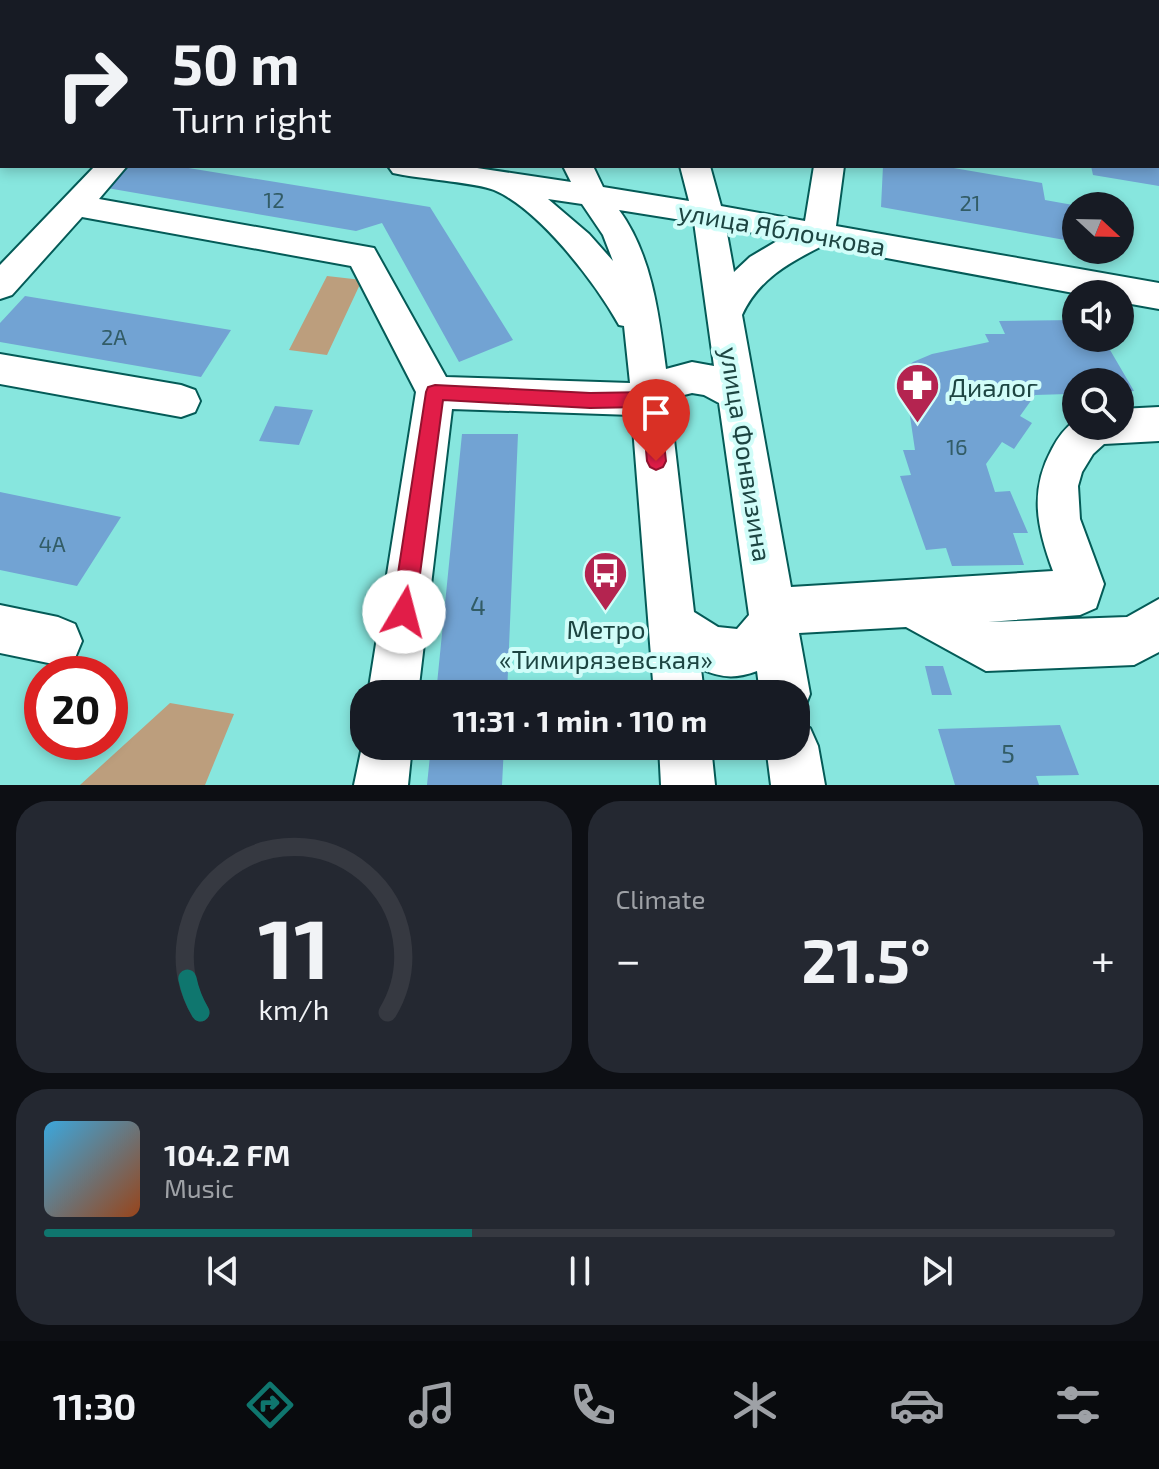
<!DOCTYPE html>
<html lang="en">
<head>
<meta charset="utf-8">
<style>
  body { margin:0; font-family:"Exo 2",sans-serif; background:#242831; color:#f1f3f6; height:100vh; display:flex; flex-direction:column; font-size:30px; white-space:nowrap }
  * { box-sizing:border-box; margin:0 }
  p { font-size:26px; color:#9ea1a6 }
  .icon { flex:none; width:44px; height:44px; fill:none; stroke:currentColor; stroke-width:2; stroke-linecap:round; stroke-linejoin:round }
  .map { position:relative; height:785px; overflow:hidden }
  .side { display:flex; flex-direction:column; gap:16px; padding:16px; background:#0d0f14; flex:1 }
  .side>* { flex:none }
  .hud { position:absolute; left:0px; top:0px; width:1160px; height:168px; box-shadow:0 4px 12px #0003; background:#171b24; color:#f1f3f6; overflow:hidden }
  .needle { width:52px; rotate:112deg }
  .buttons { position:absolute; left:1062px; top:192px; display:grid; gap:16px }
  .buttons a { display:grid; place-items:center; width:72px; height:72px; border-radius:50%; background:#171b24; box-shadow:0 4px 12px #0003; font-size:40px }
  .speed { position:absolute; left:24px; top:656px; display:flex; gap:16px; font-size:40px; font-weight:700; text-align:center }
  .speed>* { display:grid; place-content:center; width:104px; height:104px; border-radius:50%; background:#171b24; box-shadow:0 4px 12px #0003; line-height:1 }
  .speed .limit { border:12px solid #d22; background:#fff; color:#111 }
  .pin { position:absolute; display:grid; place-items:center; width:68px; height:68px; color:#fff; margin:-82px -34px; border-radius:50% 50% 50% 0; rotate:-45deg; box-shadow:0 0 8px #0007 }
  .pin .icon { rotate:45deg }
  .me { position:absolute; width:88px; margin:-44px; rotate:8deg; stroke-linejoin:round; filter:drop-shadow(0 0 6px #0008) }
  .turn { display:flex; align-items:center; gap:28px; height:168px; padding:0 40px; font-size:36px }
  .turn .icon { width:104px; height:104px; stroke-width:2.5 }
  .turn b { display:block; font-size:56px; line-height:68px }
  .big { font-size:60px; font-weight:700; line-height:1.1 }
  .side .widget { flex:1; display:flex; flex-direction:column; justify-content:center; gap:12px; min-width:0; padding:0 28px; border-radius:32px; background:#242831 }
  .side .dial { align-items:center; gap:0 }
  .dial svg { height:208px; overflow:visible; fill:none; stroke:#363941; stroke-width:7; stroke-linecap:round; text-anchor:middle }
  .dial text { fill:#f1f3f6; stroke:none }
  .song { display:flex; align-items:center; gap:24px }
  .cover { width:96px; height:96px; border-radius:12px; background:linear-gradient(135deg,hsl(200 70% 55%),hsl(20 70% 35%)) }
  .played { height:8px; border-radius:4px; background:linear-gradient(90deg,#0f766e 40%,#363941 40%) }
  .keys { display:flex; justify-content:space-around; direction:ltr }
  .heat { display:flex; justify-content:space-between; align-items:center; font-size:44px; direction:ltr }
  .side .tiles { flex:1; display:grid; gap:16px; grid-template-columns:1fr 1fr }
  .widget:last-child { grid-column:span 2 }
  .trip { position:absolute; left:350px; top:680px; width:460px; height:80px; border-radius:32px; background:#171b24; box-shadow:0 4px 12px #0003; font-weight:700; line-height:80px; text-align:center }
  .tabs { display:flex; height:128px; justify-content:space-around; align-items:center; background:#090b0e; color:#9ea1a6 }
  .tabs .icon { width:56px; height:56px }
  .tabs .selected { color:#0f766e }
  .tabs b { font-size:36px; color:#f1f3f6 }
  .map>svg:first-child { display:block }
  .green { fill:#bc9e7d }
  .building { fill:#72a3d3 }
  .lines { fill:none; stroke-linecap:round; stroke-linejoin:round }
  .minor-casing { stroke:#045b57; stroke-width:4 }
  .minor { fill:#fff; fill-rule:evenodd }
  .route { fill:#e11d48; stroke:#92132f; stroke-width:2 }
  .labels { text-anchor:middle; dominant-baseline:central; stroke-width:8; stroke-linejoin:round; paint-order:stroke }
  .number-label { font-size:22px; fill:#325c66 }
  .street-label { font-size:26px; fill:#1d4542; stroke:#d1fdf9 }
  .poi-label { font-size:26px; fill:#1d4542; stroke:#d1fdf9; text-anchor:start }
  .near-number-label { font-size:26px; fill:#325c66 }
</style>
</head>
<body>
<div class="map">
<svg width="1159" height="785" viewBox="0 0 1159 785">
  <rect width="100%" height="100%" fill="#87e6de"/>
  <!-- green -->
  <path class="green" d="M327,276l35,4 -35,75 -38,-5z
    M170,703l64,11 -29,71h-125z"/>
  <!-- building -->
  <path class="building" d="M129,166h47l254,41 83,133 -54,22 -77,-139 -26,8 -249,-43z
    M883,166h59l100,17 3,17 28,5 3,37 -195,-35z
    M1091,166h68v20l-66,-11z
    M25,296l206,34 -30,47 -201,-35v-19z
    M1076,320v18h27l31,53 -14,1v-10h-44v25l-8,-13 -33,1 -15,21 12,7 -18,26 -12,-7 -16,22 9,28 15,-1 18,42h-15l11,32 -72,1 -6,-18 -20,2 -26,-74 11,-1 -8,-25h12l-11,-74 2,-8 7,-6 19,-8 57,-12 -4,-8h20l-6,-13z
    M275,406l38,4 -14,35 -40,-4z
    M462,434h56l-11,260h-71z
    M0,492l121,25 -44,69 -77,-16z
    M925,666h18l9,29h-20z
    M1060,725l19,50 -43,1 3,9h-84l-17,-56z
    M431,746h73l-2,39h-75z"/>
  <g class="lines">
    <defs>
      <path id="minor" d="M509,0h24l1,2h-24z
        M589,0h22v2h-22z
        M617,0h22l1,2h-22z
        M907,0h22l1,2h-22z
        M1025,0h45l1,2h-45z
        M1158,61h1v16h-1z
        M0,96h2v16h-2z
        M1158,123h1v18h-1z
        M95,166h32l-28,33 275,49 72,129 184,6 -6,-57 -5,-1c-24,-43 -80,-116 -125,-135 -17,-7 -69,-11 -91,-15l-10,-2 -5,-7h76l107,16 -8,-16h30l10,21 86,14 -9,-35h30l11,40 84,15 9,-55h30l-8,60 323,57v26l-39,-7v-8h-41l-257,-48c-34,17 -64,34 -80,69l49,272 262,-16c-16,-43 -24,-80 -1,-122 6,-12 13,-21 24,-29v6h44v-17l39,-2v34l-55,3 -11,10 -11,18 -4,14 2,33 24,65 -8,24 -16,7 -92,7 139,-5 32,-18v53l-25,13 -148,6 -80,-44 -107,6 11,61 -7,18 -7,2v-20h-36l-3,-23c-22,8 -35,7 -56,-2l3,25h-50l-22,-279 -180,-6 -34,285h-50l48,-302 -65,-126 -269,-49 -70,78 -12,4v-34zM548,199l34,5 21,31 10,26 -24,-27zM619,210l75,12 20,144 -22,-4 -26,7c-7,-54 -14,-114 -47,-159zM726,228l56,10 -32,19 -16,15zM692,393l12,2 15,8 30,212 -12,14 -19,-2 -24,-15 -24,-207 14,-10z
        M0,354l181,31 14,5 5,11 -5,11 -14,5 -181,-33z
        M0,605l58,12 17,7 7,17 -7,17 -17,7 -58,-12z
        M796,722l14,6 8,18 7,39h-54l-5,-39h30z
        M364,737v9h48l-4,39h-54z
        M659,746h52l4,39h-54z"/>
    </defs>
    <!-- minor casing -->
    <use href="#minor" class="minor-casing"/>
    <!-- minor -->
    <use href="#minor" class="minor"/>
  </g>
  <!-- route -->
  <path class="route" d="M435,385l155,8 60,-1 7,2 2,5 7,62 -3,6 -7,3 -6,-3 -3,-6 -5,-54 -52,1 -147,-8 -28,212 -4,8 -7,3 -8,-3 -4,-8 34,-220 2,-5z"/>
  <!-- icons -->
  <defs>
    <symbol id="pharmacy-pin" viewBox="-11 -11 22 30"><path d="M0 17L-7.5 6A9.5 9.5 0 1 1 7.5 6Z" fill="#b42450" stroke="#d1fdf9"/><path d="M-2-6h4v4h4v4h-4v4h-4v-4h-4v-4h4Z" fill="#fff"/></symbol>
    <symbol id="bus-pin" viewBox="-11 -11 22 30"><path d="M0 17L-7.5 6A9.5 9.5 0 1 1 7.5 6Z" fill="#b42450" stroke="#d1fdf9"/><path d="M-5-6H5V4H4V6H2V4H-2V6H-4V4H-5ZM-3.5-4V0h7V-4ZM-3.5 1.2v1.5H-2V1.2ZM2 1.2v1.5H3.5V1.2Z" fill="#fff"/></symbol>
  </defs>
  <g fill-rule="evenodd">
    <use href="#pharmacy-pin" x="892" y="360" width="51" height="69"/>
    <use href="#bus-pin" x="580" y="548" width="51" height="69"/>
  </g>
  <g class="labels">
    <!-- number labels -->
    <g class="number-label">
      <text x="274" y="199">12</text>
      <text x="970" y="202">21</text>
      <text x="114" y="336">2А</text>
      <text x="957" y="446">16</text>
      <text x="52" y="543">4А</text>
    </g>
    <!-- street labels -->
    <g class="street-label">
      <text transform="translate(782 228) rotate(10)">улица Яблочкова</text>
      <text transform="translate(747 454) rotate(81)">улица Фонвизина</text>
    </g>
    <!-- poi labels -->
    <g class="poi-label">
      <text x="949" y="386">Диалог</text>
      <text x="606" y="628" text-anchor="middle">Метро<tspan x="606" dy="30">«Тимирязевская»</tspan></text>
    </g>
    <!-- near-number labels -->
    <g class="near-number-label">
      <text x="478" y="604">4</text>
      <text x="1008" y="752">5</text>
    </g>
  </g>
</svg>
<div class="buttons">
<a><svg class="needle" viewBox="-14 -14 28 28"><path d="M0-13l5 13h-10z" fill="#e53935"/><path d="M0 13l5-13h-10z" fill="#9ea1a6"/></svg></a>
<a><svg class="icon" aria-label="sound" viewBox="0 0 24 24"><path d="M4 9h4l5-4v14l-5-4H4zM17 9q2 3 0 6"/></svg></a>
<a><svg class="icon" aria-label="search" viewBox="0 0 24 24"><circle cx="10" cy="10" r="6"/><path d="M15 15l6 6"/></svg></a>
</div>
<div class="speed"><div class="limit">20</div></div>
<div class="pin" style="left:656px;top:461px;background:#d93025"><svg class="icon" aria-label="arrive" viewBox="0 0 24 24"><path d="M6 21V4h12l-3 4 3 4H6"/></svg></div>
<svg class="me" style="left:404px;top:612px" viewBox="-20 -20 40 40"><circle r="19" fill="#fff"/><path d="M0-13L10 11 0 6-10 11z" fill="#e11d48"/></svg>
<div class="trip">11:31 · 1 min · 110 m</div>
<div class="hud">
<div class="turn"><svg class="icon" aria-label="right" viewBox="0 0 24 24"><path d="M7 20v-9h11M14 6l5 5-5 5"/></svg><div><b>50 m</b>Turn right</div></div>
</div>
</div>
<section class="side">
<div class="tiles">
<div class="widget dial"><svg viewBox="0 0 100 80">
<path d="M14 69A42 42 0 1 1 86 69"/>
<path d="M14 69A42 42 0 0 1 9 56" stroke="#0f766e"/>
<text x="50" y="56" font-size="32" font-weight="700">11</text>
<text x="50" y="72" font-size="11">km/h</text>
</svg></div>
<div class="widget"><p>Climate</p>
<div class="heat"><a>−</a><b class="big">21.5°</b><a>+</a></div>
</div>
<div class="widget">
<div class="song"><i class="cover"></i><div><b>104.2 FM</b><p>Music</p></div></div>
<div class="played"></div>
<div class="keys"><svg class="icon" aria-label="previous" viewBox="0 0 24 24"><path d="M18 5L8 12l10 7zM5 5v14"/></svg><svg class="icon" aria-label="pause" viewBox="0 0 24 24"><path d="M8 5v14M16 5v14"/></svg><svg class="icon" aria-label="next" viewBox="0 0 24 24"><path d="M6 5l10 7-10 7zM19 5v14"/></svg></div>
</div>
</div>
</section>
<nav class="tabs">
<b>11:30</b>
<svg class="icon selected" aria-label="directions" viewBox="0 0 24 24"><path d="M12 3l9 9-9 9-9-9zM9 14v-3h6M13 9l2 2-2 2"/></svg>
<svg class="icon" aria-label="music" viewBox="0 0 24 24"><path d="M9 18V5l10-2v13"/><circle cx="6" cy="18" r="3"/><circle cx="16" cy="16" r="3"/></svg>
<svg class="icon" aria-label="phone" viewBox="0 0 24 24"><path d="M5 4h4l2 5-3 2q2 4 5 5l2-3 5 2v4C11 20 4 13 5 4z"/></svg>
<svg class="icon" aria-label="climate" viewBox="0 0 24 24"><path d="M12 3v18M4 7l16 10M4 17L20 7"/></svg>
<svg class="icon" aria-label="car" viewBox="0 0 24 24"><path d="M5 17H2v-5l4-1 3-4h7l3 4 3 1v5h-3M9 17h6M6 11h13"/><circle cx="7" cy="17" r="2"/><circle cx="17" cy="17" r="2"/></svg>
<svg class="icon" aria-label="filters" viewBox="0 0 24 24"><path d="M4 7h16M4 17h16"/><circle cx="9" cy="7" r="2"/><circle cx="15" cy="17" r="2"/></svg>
</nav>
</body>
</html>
